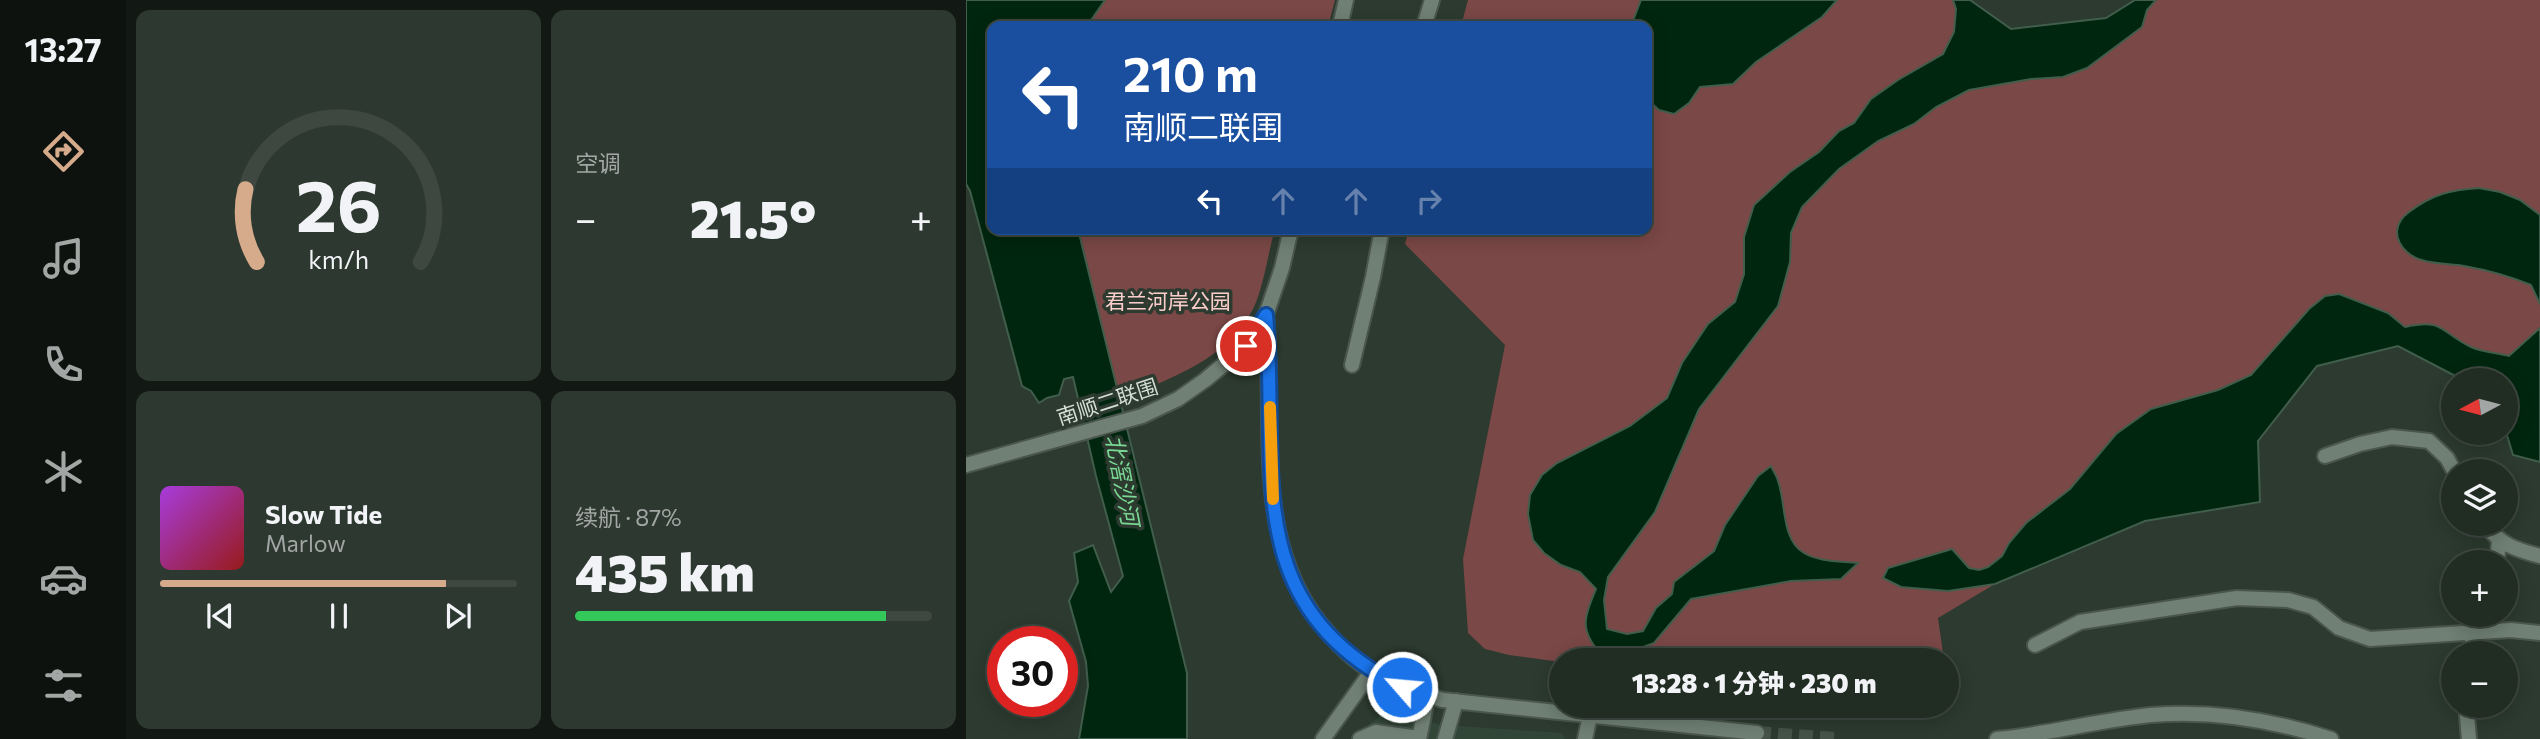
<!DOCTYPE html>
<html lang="zh">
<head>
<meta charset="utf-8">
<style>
  body { margin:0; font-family:Commissioner,"Noto Sans SC",sans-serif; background:#2d3830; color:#f1f3f6; height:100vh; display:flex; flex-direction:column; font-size:26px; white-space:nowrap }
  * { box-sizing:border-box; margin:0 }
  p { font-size:23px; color:#a2a7a6 }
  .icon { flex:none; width:38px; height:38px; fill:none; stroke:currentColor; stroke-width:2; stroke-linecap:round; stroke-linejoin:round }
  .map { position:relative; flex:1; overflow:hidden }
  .drawer { display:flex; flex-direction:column; gap:10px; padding:10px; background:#121813; width:840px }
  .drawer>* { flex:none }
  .hud { position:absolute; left:21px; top:21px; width:665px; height:214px; border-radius:14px; box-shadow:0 4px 18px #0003,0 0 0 2px #3e4841; background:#1a4fa0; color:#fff; overflow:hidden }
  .needle { width:46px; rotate:263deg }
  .controls { position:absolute; left:1475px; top:368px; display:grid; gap:14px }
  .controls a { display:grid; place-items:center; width:77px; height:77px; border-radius:50%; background:#212c23; box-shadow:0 4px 18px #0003,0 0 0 2px #3e4841; font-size:35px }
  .speed { position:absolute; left:21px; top:626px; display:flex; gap:14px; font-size:35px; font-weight:700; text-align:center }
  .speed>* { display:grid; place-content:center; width:91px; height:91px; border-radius:50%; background:#212c23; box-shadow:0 4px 18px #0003,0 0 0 2px #3e4841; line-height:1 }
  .speed .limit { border:10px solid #d22; background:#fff; color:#111 }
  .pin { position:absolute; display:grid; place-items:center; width:60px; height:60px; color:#fff; margin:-30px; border:4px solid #fff; border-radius:50%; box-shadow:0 2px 7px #0007 }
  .me { position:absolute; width:77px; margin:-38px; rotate:297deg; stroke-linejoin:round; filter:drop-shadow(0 0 5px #0008) }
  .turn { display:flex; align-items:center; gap:24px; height:147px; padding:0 21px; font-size:32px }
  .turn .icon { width:91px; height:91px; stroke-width:2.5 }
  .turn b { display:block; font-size:49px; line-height:60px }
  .lanes { display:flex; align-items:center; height:66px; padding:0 21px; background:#0003; justify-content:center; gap:35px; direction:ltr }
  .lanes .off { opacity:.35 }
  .big { font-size:52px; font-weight:800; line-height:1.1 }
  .drawer .tile { flex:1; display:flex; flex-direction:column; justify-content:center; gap:10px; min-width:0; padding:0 24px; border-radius:14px; background:#2d3830 }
  .drawer .dial { align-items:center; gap:0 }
  .dial svg { height:182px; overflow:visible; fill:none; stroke:#3e4841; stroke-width:7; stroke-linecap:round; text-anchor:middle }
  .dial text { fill:#f1f3f6; stroke:none }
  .song { display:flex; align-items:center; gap:21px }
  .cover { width:84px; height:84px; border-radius:10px; background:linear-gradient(135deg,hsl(280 70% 55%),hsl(0 70% 35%)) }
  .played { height:7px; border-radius:4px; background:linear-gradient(90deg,#d6ab8b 80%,#3e4841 80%) }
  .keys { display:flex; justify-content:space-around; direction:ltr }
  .heat { display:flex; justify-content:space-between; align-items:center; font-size:38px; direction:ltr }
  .charge { height:10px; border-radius:5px; background:linear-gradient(90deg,#34c759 87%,#3e4841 0) }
  .drawer .tiles { flex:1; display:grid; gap:10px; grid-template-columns:repeat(2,1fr) }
  .trip { position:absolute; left:583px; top:648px; width:410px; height:70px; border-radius:35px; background:#212c23; box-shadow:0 4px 18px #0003,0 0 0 2px #3e4841; font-weight:800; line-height:70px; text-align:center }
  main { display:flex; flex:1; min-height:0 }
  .dock { display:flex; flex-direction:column; width:126px; justify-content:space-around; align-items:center; background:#0d120e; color:#a2a7a6 }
  .dock .icon { width:49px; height:49px }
  .dock .on { color:#d6ab8b }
  .dock b { font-size:32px; color:#f1f3f6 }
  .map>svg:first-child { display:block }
  .built { fill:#324637 }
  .green { fill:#7a4846 }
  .water { fill:#01260f; stroke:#415d4b; stroke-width:2 }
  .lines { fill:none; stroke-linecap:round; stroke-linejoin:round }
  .minor-tunnel { stroke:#455348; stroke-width:14; stroke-dasharray:14 7; stroke-linecap:butt }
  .minor-casing { stroke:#4a564d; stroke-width:18 }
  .minor { stroke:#708074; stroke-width:14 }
  .route-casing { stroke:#114b97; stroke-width:18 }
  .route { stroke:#1a73e8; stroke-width:12 }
  .slow { stroke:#f59e0b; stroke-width:12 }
  .labels { text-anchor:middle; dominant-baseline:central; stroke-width:7; stroke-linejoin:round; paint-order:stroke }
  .park-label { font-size:21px; fill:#fccecb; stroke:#2c3a2f }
  .street-label { font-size:21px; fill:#d5ded7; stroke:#2c3a2f }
  .water-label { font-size:23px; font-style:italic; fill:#7ad894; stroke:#2c3a2f }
</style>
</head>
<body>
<main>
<nav class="dock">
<b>13:27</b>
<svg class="icon on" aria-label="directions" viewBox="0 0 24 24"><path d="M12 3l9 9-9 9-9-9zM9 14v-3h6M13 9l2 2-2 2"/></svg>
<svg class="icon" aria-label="music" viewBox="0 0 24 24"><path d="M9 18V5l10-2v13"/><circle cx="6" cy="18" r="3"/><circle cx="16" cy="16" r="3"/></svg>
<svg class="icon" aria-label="phone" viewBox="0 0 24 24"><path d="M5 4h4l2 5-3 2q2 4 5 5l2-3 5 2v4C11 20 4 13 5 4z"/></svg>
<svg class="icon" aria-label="climate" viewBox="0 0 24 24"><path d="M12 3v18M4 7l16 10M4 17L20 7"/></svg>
<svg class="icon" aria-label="car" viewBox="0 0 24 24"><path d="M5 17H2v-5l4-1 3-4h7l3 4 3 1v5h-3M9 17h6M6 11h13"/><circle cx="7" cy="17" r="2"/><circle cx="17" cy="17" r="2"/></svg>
<svg class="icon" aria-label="filters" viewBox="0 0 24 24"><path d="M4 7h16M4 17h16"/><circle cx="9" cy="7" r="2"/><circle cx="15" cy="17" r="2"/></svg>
</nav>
<section class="drawer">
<div class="tiles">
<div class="tile dial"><svg viewBox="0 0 100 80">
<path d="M14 69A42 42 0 1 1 86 69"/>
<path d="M14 69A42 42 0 0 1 9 37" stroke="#d6ab8b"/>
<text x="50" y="56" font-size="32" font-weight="700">26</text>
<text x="50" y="72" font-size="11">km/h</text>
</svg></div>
<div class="tile"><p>空调</p>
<div class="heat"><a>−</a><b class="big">21.5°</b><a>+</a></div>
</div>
<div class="tile">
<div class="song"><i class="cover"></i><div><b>Slow Tide</b><p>Marlow</p></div></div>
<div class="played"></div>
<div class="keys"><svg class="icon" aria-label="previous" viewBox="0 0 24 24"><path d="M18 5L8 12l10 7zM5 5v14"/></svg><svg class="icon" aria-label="pause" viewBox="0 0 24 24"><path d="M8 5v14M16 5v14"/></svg><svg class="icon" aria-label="next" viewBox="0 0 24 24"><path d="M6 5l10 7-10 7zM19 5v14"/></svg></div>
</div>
<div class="tile"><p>续航 · 87%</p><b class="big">435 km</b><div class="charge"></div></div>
</div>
</section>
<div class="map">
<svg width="1574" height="739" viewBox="0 0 1574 739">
  <rect width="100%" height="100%" fill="#2c3a2f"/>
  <!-- built -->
  <path class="built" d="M417,714l61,11 118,8 3,6h-210l4,-7z"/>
  <!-- green -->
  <path class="green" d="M139,0h230l-7,26h-241z
    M502,0h502l41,29 95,-11 29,-18h405v462l-27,-7 -7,-23v-52h-43l-65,-34 -78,17 -62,78 2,61 -115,19 -150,63 -57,34 6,42h-383v2l-52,-7 -24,-6 -17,-16 -5,-74 42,-214 -100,-101 4,-15h238v-203h-186z
    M113,229h196c-7,24 -11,56 -21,78 -24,52 -86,72 -134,93z"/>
  <!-- water -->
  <path class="water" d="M0,0h139l-18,26h-95v203h86l109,444v66h-108l9,-53 -2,-24 -17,-61 9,-19 -4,-29 19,-8 18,47 12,-16 -27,-100 -23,-99 -9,2 -5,16 -12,3 -8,5 -8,-12 -9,-5 -52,-195 -4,-7z
    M675,0h196l-15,17 -66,45 -23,22 -33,3 -11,16 -15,11 -15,-4 -9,-8 -3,1v-77h-16z
    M987,0h17l41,29 95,-11 29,-18h21l-9,10 -5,17 -55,41 -24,9 -32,2 -62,11 -33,17 -22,17 -36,17 -39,28 -37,38 -11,26 -1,29 -12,44 -79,103 -44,103 -47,65 -4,23 3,29 20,5 16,-3 13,-23 16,-14 2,-12 40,-31 11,-26 33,-49 13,-10c2,5 6,10 7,15 8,21 3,59 26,72 15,9 36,8 54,10l-17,16 -50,2 -100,18 -37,44 -30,11h-23c-22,-24 -17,-36 -5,-65l-16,-17 -19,-7 -17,-12 -11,-13 -5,-26 2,-19 12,-20 15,-12 73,-37 37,-28 15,-35 26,-39 27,-22 9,-28v-37l10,-32 36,-33 29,-20 20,-21 15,-8 17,-24 27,-19 45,-26 11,-22 2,-23z
    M1513,188l21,4 20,8 20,15v89l-9,-19c-22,-9 -44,-15 -67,-19 -18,-3 -43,-1 -57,-14 -14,-13 -13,-29 2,-40 24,-18 41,-22 70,-24z
    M1373,294l49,19 17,14c39,-9 35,5 66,20 11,5 26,6 38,9l31,-28v134l-27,-7 -7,-23v-52h-43l-65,-34 -81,20 -59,75 2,61 -115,19 -150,63 -47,7 -47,-4 -18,-9 5,-10 64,-19 17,19 10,2 9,-3 14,-11 7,-13 17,-20 44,-34 46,-55 35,-25 67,-19 33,-15 58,-66 16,-13z"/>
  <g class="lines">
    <!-- minor-tunnel -->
    <path class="minor-tunnel" d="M791,733l78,6"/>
    <defs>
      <path id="minor" d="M374,26l6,-26
        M458,26l8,-26
        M300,315c10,108 -17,233 64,320 20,23 44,41 72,52 14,6 28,9 41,13l314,33
        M386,365l21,-88 9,-48
        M1359,456l35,-12 32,-7 37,4 18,17 7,13
        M0,465l176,-49 36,-17 27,-19 41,-34 20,-31 16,-47 9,-39
        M1517,523c19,22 30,26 57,33
        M1531,562l2,-21
        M1069,645l45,-23 157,-24 51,2 25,7 26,21 31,11 141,-9 29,3
        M1505,653l2,-20 14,-19
        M1500,705l3,34
        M357,739l48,-67
        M394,739l16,-7 43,6
        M453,739l9,-44
        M479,739l11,-38
        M619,739l5,-24
        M1031,739c52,-5 102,-19 154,-24 60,-5 122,5 180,24"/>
    </defs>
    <!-- minor casing -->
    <use href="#minor" class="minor-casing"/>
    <!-- minor -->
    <use href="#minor" class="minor"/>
  </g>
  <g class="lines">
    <defs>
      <path id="route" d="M280,346l20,-31c14,152 -30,288 136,372"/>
    </defs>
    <!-- route casing -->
    <use href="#route" class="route-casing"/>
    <!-- route -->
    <use href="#route" class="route"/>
    <!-- slow -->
    <path class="slow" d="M304,407l3,92"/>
  </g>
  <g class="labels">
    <!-- park labels -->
    <g class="park-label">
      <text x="202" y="300">君兰河岸公园</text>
    </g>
    <!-- street labels -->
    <g class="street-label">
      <text transform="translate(141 401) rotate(-18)">南顺二联围</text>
    </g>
    <!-- water labels -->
    <g class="water-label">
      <text transform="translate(157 480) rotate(79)">北滘沙河</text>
    </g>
  </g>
</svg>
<div class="controls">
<a><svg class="needle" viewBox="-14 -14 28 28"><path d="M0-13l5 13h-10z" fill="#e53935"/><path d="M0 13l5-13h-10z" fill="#a2a7a6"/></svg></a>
<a><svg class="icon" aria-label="layers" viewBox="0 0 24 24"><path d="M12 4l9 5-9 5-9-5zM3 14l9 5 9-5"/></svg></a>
<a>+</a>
<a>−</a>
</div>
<div class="speed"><div class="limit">30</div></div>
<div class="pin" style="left:280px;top:346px;background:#d93025"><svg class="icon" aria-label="arrive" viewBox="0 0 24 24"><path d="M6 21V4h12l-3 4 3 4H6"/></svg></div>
<svg class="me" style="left:436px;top:687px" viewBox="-20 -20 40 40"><circle r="17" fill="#1a73e8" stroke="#fff" stroke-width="3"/><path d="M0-11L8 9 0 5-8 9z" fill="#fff"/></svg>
<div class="trip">13:28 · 1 分钟 · 230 m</div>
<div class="hud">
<div class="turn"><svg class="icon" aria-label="left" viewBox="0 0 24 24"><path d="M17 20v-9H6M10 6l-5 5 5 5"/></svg><div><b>210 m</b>南顺二联围</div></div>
<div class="lanes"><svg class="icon" aria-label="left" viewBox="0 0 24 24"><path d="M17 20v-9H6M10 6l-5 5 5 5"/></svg><svg class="icon off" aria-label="ahead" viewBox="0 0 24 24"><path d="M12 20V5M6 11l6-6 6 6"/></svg><svg class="icon off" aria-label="ahead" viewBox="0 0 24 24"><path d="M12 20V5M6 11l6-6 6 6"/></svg><svg class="icon off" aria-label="right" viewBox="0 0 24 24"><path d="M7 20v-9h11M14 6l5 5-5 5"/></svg></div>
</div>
</div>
</main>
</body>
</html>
